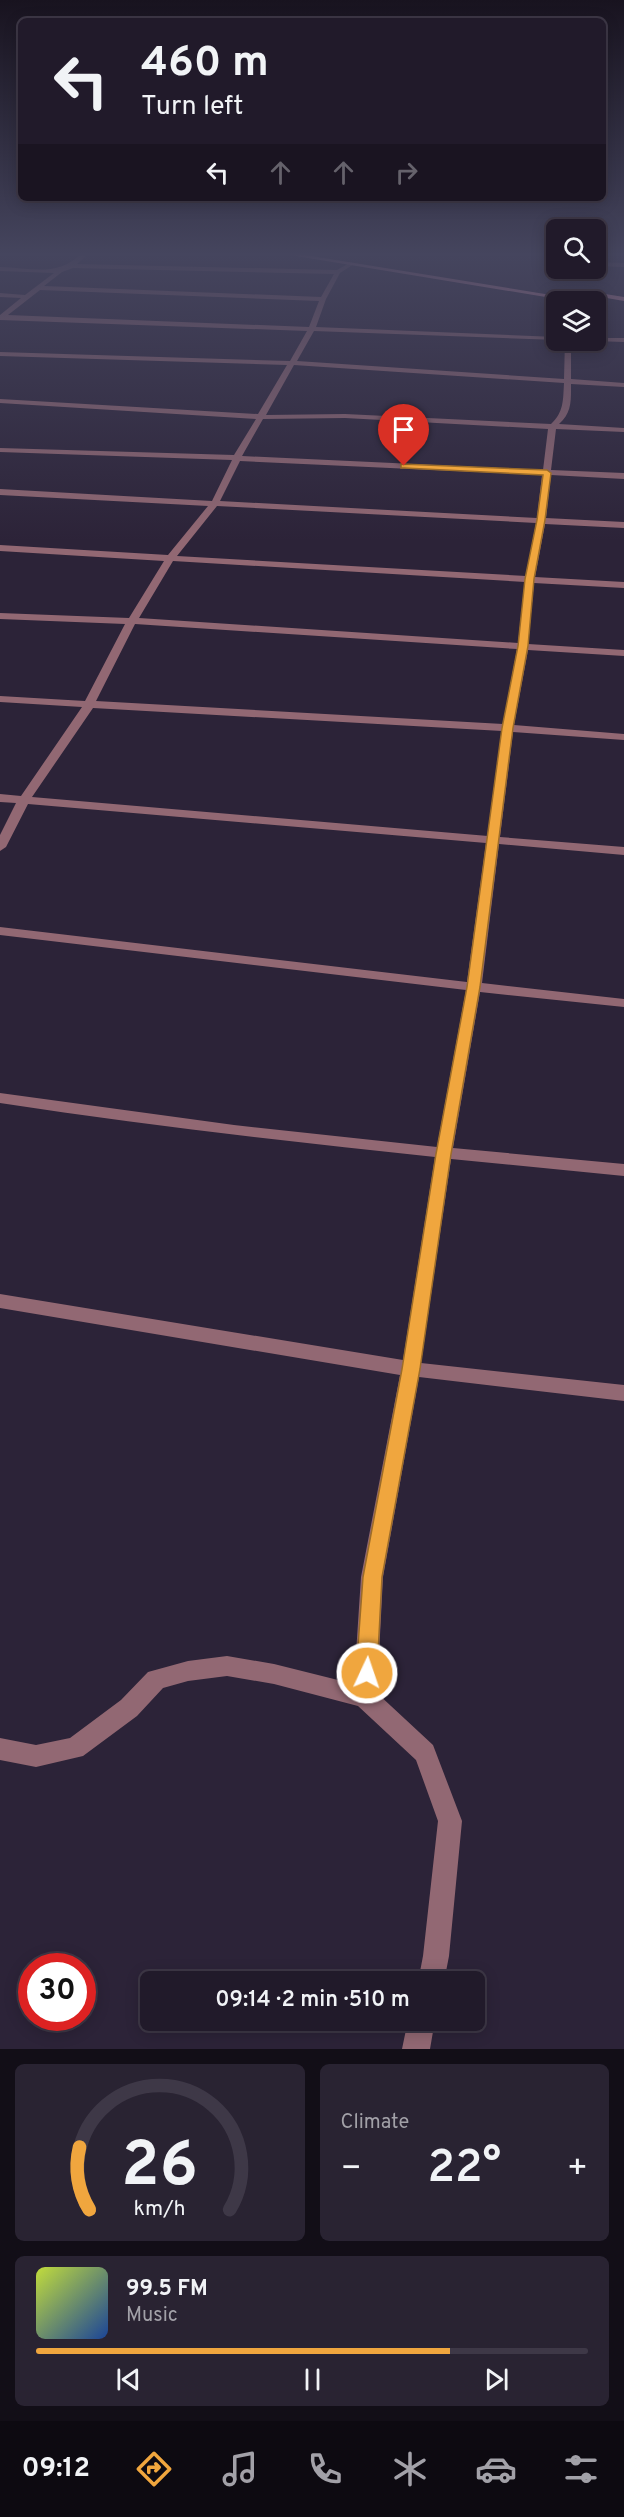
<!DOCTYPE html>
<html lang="en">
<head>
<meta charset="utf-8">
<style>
  body { margin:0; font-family:Overpass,sans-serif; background:#292332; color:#f1f3f6; height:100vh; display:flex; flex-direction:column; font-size:22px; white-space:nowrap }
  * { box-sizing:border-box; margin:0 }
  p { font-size:20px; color:#a2a1a8 }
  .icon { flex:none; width:33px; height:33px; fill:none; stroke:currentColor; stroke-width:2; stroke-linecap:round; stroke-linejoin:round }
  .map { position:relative; height:2049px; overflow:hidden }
  .sheet { display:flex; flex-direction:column; gap:15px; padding:15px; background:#120e17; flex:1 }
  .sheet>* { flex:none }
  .top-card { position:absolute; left:18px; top:18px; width:588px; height:183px; border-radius:9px; box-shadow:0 3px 15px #0003,0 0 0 2px #3e3847; background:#211a2a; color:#f1f3f6; overflow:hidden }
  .controls { position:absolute; left:546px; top:219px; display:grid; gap:12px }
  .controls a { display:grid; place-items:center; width:60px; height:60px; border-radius:9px; background:#211a2a; box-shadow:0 3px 15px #0003,0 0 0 2px #3e3847; font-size:30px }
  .speed { position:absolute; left:18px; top:1953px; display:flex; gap:12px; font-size:30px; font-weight:700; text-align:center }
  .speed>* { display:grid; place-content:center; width:78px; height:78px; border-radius:50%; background:#211a2a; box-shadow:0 3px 15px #0003,0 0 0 2px #3e3847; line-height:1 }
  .speed .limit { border:9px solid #d22; background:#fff; color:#111 }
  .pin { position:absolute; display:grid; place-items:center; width:51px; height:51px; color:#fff; margin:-62px -26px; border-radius:50% 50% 50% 0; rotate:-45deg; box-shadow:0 0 6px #0007 }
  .pin .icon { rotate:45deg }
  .me { position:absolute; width:66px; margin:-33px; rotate:3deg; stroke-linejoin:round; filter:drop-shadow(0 0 4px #0008) }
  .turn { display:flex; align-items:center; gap:21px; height:126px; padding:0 24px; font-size:27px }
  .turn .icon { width:78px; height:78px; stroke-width:2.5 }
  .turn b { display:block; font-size:42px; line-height:51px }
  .lanes { display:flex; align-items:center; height:57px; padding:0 24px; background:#0003; justify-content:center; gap:30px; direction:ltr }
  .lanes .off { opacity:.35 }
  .big { font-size:45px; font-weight:600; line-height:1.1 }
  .sheet .card { flex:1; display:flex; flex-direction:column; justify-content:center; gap:9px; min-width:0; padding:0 21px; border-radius:9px; background:#292332 }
  .sheet .dial { align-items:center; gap:0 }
  .dial svg { height:156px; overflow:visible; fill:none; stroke:#3e3847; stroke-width:7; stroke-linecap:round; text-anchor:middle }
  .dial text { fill:#f1f3f6; stroke:none }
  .song { display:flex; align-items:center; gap:18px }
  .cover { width:72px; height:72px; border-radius:9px; background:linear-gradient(135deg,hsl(70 70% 55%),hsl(220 70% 35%)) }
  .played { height:6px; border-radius:3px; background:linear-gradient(90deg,#f0a63e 75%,#3e3847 75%) }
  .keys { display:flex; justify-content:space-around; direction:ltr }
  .heat { display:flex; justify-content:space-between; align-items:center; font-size:33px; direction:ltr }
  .sheet .tiles { flex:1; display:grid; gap:15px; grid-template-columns:1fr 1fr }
  .card:last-child { grid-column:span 2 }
  .trip { position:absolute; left:140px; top:1971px; width:345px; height:60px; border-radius:9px; background:#211a2a; box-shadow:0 3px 15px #0003,0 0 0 2px #3e3847; font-weight:600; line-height:60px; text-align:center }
  .menu { display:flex; height:96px; justify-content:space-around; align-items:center; background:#0d0a11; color:#a2a1a8 }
  .menu .icon { width:42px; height:42px }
  .menu .selected { color:#f0a63e }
  .menu b { font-size:27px; color:#f1f3f6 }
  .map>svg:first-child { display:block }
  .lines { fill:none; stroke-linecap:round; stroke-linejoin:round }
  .minor { fill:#926873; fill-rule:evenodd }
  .major { fill:#fea7be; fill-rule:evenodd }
  .route { fill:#f0a63e; stroke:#9c6c28; stroke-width:1.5 }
</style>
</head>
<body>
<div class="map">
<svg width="624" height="2049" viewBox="0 0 624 2049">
  <rect width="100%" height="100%" fill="#2c2338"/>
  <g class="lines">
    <!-- minor -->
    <path class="minor" d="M81,254h7l-11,10 260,6 14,-8 3,2 -14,9 -14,26 -10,28 240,10 2,3 -244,-9 -17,30 267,18 1,-39h6v39l53,4v4l-53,-3c0,16 1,29 -12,40l65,4v4l-68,-3 -5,41 73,3v6l-73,-4 -5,43 78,4v6l-79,-4 -10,53 89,5v6l-90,-5 -6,61 96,6v6l-96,-6 -14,75 110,9v6l-111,-8 -13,105 124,10v8l-125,-11 -17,139 142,16v8l-144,-15 -27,156 171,16v12l-173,-17 -30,204 203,22v16l-205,-24 -36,200 -6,116 56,52 29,76 -13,135 -5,26h-26l5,-26 15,-135 -22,-61 -58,-54 -84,-22 -47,-8 -39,5 -25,7 -26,28 -54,40 -47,11 -36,-7v-22l36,7 34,-7 51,-38 27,-28 40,-11 39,-5 47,8 80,20 7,-107 39,-202 -400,-67v-14l403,66 32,-203c-145,-15 -290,-32 -435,-54v-10l234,32 203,22 29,-157 -466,-55v-8l467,55 19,-139 -458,-39 -22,43 -6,4v-16l16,-32 -16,-1v-8l21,2 61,-89 -82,-5v-6l85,5 40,-77 -125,-5v-6l129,5 35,-57 -164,-10v-6l168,10 40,-49 -208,-11v-6l212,12 20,-41 -232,-8v-4l234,7 22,-36 -256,-16v-4l258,15 29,-49 -287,-9v-4l290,9 17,-30 -307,-11v-5l21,-17 -21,-1v-4l25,2 29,-22 -54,-2v-4c32,1 57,10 81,-13zM73,268l261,6 -13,23 -277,-11 18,-14zM40,290l279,11 -10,26 -301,-12zM294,365l270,18c-1,17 0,29 -13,41l-206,-10 -79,1zM345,418l203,11 -5,41 -301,-14 21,-37zM240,461l302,14 -5,43 -317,-17zM217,506l319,17 -10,53 -349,-20zM173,561l352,21 -7,61 -379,-25zM135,624l382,25 -14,75 -407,-23zM93,708l409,23 -14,105 -456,-39z
      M596,262l28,1v4l-28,-1z
      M571,268h6l-1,12 -5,-1z
      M596,338h28v4l-30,-1z
      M408,2020h27l-5,29h-28z"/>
    <!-- major -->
    <path class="major" d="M284,254h15l295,48h-18z
      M580,290l44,7v4l-46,-8z"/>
  </g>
  <!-- sky -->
  <linearGradient id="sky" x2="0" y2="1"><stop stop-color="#18131f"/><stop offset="0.47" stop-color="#45455e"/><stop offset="1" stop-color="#45455e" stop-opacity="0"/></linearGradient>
  <rect width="624" height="541" fill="url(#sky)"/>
  <!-- route -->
  <path class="route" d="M401,464l146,6 4,3 -6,47 -11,59 -6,67 -15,82 -33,259 -29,167 -31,215 -38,208 -5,96 -3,6 -7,3 -8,-3 -3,-6 7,-96 39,-208 34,-215 31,-167 35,-259 16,-82 7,-67 12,-59 6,-45 -139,-7h-3z"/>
</svg>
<div class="controls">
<a><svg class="icon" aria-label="search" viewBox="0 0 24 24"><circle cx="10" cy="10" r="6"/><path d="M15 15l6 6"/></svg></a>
<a><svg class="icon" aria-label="layers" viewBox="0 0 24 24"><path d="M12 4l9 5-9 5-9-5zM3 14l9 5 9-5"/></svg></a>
</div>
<div class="speed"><div class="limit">30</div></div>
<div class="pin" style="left:404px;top:466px;background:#d93025"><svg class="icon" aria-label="arrive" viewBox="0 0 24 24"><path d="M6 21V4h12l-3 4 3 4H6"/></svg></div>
<svg class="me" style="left:367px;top:1673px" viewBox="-20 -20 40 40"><circle r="17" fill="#f0a63e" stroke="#fff" stroke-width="3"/><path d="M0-11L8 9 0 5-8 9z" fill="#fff"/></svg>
<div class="trip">09:14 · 2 min · 510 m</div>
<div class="top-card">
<div class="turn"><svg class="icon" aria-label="left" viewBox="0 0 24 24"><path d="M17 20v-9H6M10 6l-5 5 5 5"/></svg><div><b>460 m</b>Turn left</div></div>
<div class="lanes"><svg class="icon" aria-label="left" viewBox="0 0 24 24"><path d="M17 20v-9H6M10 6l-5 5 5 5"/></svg><svg class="icon off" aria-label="ahead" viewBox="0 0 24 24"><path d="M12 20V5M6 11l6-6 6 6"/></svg><svg class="icon off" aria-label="ahead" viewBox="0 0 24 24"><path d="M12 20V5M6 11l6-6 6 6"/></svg><svg class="icon off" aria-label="right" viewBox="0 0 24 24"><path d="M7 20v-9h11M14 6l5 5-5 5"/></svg></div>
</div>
</div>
<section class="sheet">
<div class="tiles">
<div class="card dial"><svg viewBox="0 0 100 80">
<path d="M14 69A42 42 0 1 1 86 69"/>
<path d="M14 69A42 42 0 0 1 9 37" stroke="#f0a63e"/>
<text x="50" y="56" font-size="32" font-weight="700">26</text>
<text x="50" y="72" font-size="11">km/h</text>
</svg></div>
<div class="card"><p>Climate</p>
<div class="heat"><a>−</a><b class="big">22°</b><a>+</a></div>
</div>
<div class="card">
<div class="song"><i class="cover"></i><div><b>99.5 FM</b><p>Music</p></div></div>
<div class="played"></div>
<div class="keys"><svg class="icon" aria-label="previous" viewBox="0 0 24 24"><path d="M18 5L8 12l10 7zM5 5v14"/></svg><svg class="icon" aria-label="pause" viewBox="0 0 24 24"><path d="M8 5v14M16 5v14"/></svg><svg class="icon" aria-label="next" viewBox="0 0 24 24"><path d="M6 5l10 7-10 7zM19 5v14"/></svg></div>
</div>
</div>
</section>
<nav class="menu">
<b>09:12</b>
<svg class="icon selected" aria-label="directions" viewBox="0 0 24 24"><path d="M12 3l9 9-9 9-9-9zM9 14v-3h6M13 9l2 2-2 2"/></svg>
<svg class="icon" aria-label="music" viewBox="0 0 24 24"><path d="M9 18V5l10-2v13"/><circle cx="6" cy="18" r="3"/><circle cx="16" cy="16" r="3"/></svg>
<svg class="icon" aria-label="phone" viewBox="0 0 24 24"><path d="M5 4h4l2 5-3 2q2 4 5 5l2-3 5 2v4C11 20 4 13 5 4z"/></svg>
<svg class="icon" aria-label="climate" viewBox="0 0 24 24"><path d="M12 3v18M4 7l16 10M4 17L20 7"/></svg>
<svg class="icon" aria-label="car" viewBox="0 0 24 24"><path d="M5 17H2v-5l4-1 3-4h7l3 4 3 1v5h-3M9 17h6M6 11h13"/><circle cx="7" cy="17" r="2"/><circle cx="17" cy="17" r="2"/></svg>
<svg class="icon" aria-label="filters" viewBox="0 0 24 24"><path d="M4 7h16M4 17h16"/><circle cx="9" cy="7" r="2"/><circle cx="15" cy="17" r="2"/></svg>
</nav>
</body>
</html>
